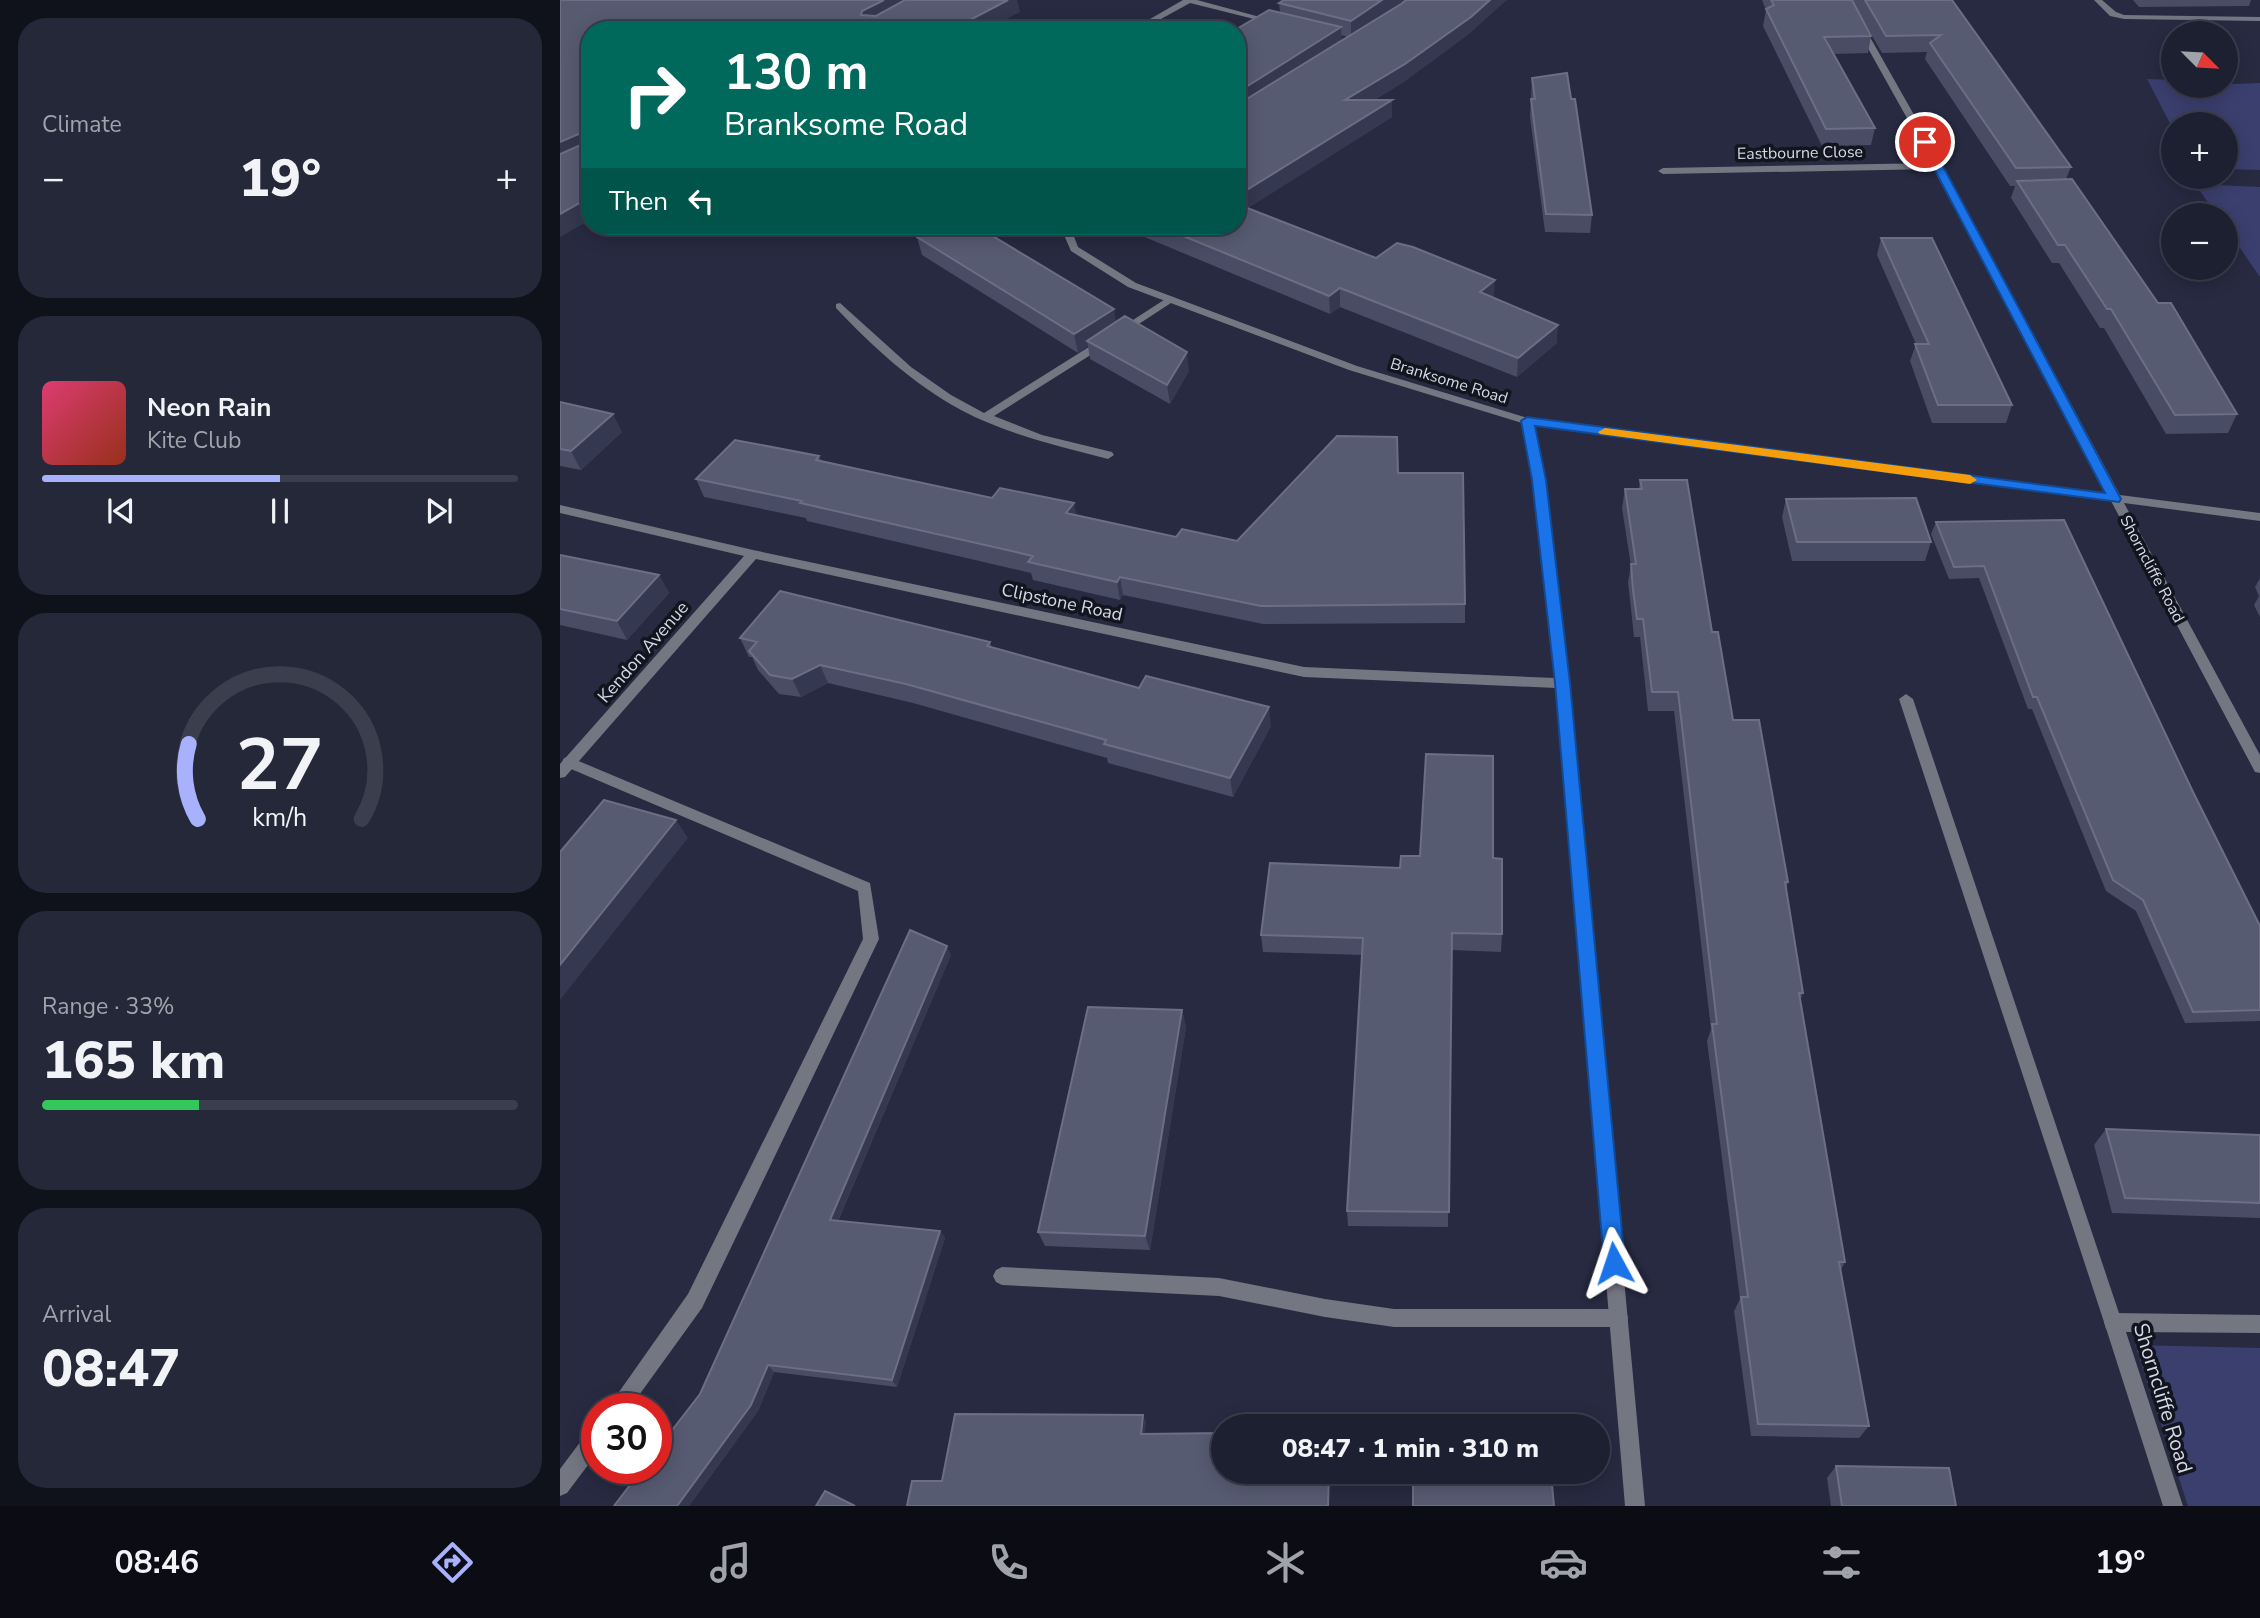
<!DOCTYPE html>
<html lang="en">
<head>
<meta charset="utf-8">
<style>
  body { margin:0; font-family:"Nunito Sans",sans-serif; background:#252839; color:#f1f3f6; height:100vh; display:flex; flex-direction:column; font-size:26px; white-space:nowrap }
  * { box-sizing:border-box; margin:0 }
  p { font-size:23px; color:#a0a3ab }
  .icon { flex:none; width:38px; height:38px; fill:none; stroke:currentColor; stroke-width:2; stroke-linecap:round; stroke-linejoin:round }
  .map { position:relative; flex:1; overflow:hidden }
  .drawer { display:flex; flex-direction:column; gap:18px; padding:18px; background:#10121b; width:560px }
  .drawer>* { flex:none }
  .hud { position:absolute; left:21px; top:21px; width:665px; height:214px; border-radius:28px; box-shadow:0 4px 18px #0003,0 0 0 2px #3b3e4d; background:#00695c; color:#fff; overflow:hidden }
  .needle { width:46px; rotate:114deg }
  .controls { position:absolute; left:1601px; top:21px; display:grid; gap:14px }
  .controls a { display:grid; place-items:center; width:77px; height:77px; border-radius:50%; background:#1d2031; box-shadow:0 4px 18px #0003,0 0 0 2px #3b3e4d; font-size:35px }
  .speed { position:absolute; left:21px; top:1393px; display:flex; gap:14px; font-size:35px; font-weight:700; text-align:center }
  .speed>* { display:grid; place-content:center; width:91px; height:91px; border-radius:50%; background:#1d2031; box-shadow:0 4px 18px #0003,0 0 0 2px #3b3e4d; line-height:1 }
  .speed .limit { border:10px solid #d22; background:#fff; color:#111 }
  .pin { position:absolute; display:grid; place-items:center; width:60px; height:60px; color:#fff; margin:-30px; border:4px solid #fff; border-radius:50%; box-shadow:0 2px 7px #0007 }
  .me { position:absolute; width:77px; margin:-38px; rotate:355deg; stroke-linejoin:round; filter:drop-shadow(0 0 5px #0008) }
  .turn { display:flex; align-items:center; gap:24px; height:147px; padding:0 28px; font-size:32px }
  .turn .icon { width:91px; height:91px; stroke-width:2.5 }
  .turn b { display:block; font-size:49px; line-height:60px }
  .then { display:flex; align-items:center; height:66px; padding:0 28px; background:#0003; gap:14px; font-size:26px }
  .big { font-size:52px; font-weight:800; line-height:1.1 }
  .drawer .tile { flex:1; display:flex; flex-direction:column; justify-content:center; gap:10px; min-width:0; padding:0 24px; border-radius:28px; background:#252839 }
  .drawer .dial { align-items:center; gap:0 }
  .dial svg { height:182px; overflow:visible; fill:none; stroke:#3b3e4d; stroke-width:7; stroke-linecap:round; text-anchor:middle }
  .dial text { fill:#f1f3f6; stroke:none }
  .song { display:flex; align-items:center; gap:21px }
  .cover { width:84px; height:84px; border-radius:10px; background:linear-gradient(135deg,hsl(340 70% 55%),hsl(10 70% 35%)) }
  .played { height:7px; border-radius:4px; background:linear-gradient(90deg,#a7b1fc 50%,#3b3e4d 50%) }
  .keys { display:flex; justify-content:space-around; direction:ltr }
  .heat { display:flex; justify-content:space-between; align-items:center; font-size:38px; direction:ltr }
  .charge { height:10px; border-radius:5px; background:linear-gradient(90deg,#34c759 33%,#3b3e4d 0) }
  .trip { position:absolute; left:651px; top:1414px; width:399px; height:70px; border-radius:35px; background:#1d2031; box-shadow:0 4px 18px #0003,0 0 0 2px #3b3e4d; font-weight:800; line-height:70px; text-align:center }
  .menu { display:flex; height:112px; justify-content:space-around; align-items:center; background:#0c0d14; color:#a0a3ab }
  .menu .icon { width:49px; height:49px }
  .menu .current { color:#a7b1fc }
  .menu b { font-size:32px; color:#f1f3f6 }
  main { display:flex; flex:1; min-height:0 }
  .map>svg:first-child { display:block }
  .green { fill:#3b3f6e }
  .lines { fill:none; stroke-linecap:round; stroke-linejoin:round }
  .service { fill:#747682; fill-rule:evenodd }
  .minor { fill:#747682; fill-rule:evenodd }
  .wall { fill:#484c64; fill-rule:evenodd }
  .shaded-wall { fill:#343850 }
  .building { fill:#575b72; stroke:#6b6e84; stroke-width:2 }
  .route { fill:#1a73e8; stroke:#114b97; stroke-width:2 }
  .slow { fill:#f59e0b }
  .labels { text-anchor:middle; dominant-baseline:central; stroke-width:7; stroke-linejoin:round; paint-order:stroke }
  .far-street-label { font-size:16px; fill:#d5d8e7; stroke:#12141e }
  .street-label { font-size:18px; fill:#d5d8e7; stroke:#12141e }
  .near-street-label { font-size:21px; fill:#d5d8e7; stroke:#12141e }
</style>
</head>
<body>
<main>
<section class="drawer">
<div class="tile"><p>Climate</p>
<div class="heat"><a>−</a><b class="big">19°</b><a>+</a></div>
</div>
<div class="tile">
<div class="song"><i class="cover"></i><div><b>Neon Rain</b><p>Kite Club</p></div></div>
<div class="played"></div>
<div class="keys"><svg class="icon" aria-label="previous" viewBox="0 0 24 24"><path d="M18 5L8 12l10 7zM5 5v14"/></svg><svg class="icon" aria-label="pause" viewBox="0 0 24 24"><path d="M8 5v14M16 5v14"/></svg><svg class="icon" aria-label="next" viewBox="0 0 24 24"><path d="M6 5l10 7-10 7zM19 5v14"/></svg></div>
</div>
<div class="tile dial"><svg viewBox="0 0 100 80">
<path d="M14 69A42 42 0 1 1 86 69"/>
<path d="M14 69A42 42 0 0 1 10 36" stroke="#a7b1fc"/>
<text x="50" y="56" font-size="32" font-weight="700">27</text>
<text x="50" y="72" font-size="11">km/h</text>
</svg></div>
<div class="tile"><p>Range · 33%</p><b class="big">165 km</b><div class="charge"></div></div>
<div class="tile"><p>Arrival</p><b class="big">08:47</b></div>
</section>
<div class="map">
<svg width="1700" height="1506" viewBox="0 0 1700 1506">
  <rect width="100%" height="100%" fill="#272a41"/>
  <!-- green -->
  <path class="green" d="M1587,79l26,1 1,6 86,-3v87l-34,-1v-45h-52l-1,5z
    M1635,184l65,3v90l-34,-49v-13h-9z
    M1575,1345l125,3v158h-72z"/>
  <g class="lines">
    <!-- service -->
    <path class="service" d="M623,0h14l81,22 -4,2 -84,-21 -49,27h-10z
      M1534,0h8l14,12 8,3 136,2v4l-136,-2 -14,-3z
      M610,296l5,3 -1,2 -49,32 -4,1 -5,-3z
      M280,303l71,64 40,28 33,18 116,-73h8v4l-114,72 48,19 70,17 2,3 -6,4c-50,-13 -102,-25 -147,-49 -48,-26 -88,-63 -125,-102v-4z
      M1346,694l7,5 209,623 -2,7 -7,2 -7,-2 -2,-7 -205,-623z
      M9,757l301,126 9,56 -177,369 -73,101h-22l81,-115 175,-355 -5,-48 -294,-125 -2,-4 2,-4z
      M442,1267l217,11 106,21 69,10h225l7,2 2,7 -2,7 -7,2h-225l-69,-10 -106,-21 -217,-11 -6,-3 -3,-6 3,-6z
      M37,1426v27l-30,40 -7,3v-27l30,-40z"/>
    <!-- minor -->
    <path class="minor" d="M1281,0h8l94,166 177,329 140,18v8l-136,-18 136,252v18l-5,-1 -144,-271 -578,-76 12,55 24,203 76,823h-20l-69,-818 -252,-11 -548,-118 -191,218 -5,1v-14l184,-208 -184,-43v-8l193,45 551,117 251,11 -22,-198 -11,-57 -173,-53 -221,-83 -57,-36 -11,-25h10l8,21 58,36 221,83 171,52 579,75 -172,-324 -272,5 -5,-3 5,-3 269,-5z
      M1553,1313l147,2v18l-134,-1 57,174h-20l-59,-184 2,-7z"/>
  </g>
  <!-- wall -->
  <path class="wall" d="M1202,0h190l119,167 -5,12 92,124 79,111 -9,19 -62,1 -62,-106h-4l-41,-65h-7l-41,-65 4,-12h-5l-85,-127 2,-7 -45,1 -26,-45 15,28 -3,17 -35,1 42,74 -4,17 -49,1 -59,-120 3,-16z
    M1573,0h118l-2,6 -110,1z
    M719,3l109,9 82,21 -65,48 -31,19 18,17 -144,91 128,50 118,40 63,45 -40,34 -177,-70 -10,7 -212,-88h119l4,-124 -4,-1v-71l43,-18zM781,35l7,2 -6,4z
    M972,78l60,137 -2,18 -45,-1 -15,-115z
    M357,237l199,85 73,49 -19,33 -80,-45 -2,-13 -10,7 -156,-98z
    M1321,238l131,167 -6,18h-74l-22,-62 6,-17 -39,-89z
    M0,402l62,30 -41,38 -21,-4z
    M259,456l2,5 355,76 61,4 161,-68 67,131v19l-202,1 -140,-29 -3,5 -87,-20 -2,-7 -224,-52 -1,-3 -102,-21 -8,-18z
    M1080,480l72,152 21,88 55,162 -2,7 17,104 -3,8 45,261 -4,8 28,156 -10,12 -108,-2 -17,-125 6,-12 -33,-258 4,-12 -37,-318h-26l-8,-74h-6l-3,-28 -3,-27 3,-16 -9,-58 3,-19h14z
    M1226,499l145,43 -6,19h-133l-10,-44z
    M1504,520l130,274 66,132v95l-75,2 -49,-112 -30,-20 -74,-182h-4l-49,-131 -30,1 -18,-45 5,-12z
    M0,555l99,20 10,18 -42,47 -67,-15z
    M1700,578v39l-6,-12 5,-9 -4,-9z
    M180,638l250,4 2,6 279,78 -38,71 -125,-34 -1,-5 -194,-55 -85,-20 -27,14 -22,-3 -21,-24 -6,-13h-3z
    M933,858l9,76 -1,18 -50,-2 -3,277 -100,-1 -1,-15 15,-256 -99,-3 -2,-17 139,-67z
    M391,955l-113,266 102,10 5,7 -48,149 -123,-15 -16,39 -69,95h-75l86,-112z
    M622,1010l4,17 -36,223 -105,-4 -7,-14z
    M1546,1129l154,6v83l-148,-5 -18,-68z
    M1276,1466l120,40h-125l-4,-28z"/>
  <!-- shaded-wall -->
  <path class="shaded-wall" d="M324,0h34l-51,28 -6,-13 1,-4z
    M448,0h9l3,12 -34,18h-35z
    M822,0h23l-54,38v-17z
    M930,0h17l-37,33 -65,48 -60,36v-17z
    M781,27l1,17 -95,60 -1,-17z
    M832,100v17l-155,98v-19z
    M21,133l8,18 -29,12v-21z
    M30,197v23l-30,17v-23z
    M935,280l-1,18 -14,-6z
    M780,288v19l-10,7 -1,-18z
    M554,309l3,18 -30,14 1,5 -10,7 -4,-19z
    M998,325l-1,18 -40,34 1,-19z
    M627,352l2,19 -19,33 -3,-19z
    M53,414l9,18 -41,38 -10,-19z
    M514,503l4,18 -12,-8z
    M99,575l10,18 -42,47 -10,-19z
    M560,577l3,18 -3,5 -3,-18z
    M260,665l8,18 -27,14 -9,-18z
    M709,707l2,19 -38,71 -3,-19z
    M116,820l12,18 -128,162v-35z
    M387,946l4,9 -116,272 -5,-7z
    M622,1010l4,17 -36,223 -5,-14z
    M380,1231l5,7 -48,149 -5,-7z
    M208,1365l6,7 -16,39 -69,95h-12z
    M583,1415l3,7 -2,18 -3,-6z
    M769,1472h1l-1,34h-1z"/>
  <!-- building -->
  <path class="building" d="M0,0h324l-22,11 -1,4 15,1 29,-16h103l-57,30h-361v167l-30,17v-60l23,-10 2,-8 -4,-3 -21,9z
    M724,0h98l-31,21 -72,-18z
    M846,0h84l-19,17 -66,47 -60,36h47l-155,96v-91l164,-101z
    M1211,0h81l19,36 -47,1 51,91 -49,1 -60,-120 8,-4z
    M1305,0h87l119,167 -55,1 -86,-125 11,-8 -55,1z
    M709,10l72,17 -95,60 -9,-2v-55h-2z
    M1007,73l4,26h4l17,116 -46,-1 -15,-115h4l-3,-21z
    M1512,179l86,124h13l66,111 -62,1 -64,-106h-4l-42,-64h-7l-41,-64z
    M677,204l139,54 21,-15 16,4 82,33 -15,12 78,33 -40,33 -178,-70 -11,8 -170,-70h78z
    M365,226h51l138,83 -40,25 -157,-97z
    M1321,238h51l80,167h-74l-23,-61h14z
    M565,316l62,36 -20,33 -80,-44z
    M0,402l53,12 -42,37 -11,-2z
    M777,436l60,1 1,36h65l2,131 -204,2 -141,-29 -3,5 -89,-20 5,-6 -233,-53 2,-2 -106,-22 39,-39 84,16 -3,4 176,38 8,-10 74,15 -8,10 110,24 6,-8 55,12z
    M1080,480h47l25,152h6l15,88h26l29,162h-3l18,111h-4l46,269h-6l30,164 -111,-2 -17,-127h7l-36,-273h5l-39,-332h-26l-9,-73h-6l-4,-29 -2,-26h5l-11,-75h17z
    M1356,498l15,44h-134l-11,-43z
    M1504,520l130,274 66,132v84l-67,2 -50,-112 -30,-20 -76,-183h-4l-49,-131 -30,1 -18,-45z
    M0,555l99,20 -42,46 -57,-12z
    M220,591l210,51 -3,4 152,42 7,-12 123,31 -39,71 -126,-34 2,-4 -200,-56 -86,-19 -28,14 -22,-4 -21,-24 8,-9 -17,-4z
    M866,754l67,2v102l9,1v75l-50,-1 -3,279 -102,-1 16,-273 -102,-3 9,-72 130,5 1,-12h19z
    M44,800l72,20 -116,145v-113z
    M350,930l37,16 -117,274 110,11 -48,149 -124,-15 -17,40 -74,101h-63l29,-38h13v-17l44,-57z
    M528,1007l94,3 -37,226 -107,-4z
    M1546,1129l154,6v68l-135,-5z
    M395,1414l188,1 -2,19 82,-1v39h106l-1,34h-421l5,-25h30z
    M1276,1466l113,2 7,38h-114z
    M991,1474l3,32h-141v-30z
    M265,1491l30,15h-39z"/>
  <!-- route -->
  <path class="route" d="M1365,139l5,3 191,357 -2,3 -584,-76 11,54 24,203 55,580 -3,7 -8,3 -7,-3 -3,-7 -49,-580 -23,-203 -11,-59 6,-4 578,76 -185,-351z"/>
  <!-- slow -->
  <path class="slow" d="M1045,428l365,47 7,5 -7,4 -370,-50 -2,-2z"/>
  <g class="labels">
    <!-- far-street labels -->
    <g class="far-street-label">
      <text transform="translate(1240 153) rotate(-1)">Eastbourne Close</text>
      <text transform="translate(889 381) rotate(17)">Branksome Road</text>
      <text transform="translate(1592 569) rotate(62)">Shorncliffe Road</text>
    </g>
    <!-- street labels -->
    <g class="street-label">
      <text transform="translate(502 602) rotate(12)">Clipstone Road</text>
      <text transform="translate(83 652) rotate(-49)">Kendon Avenue</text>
    </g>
    <!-- near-street labels -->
    <g class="near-street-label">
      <text transform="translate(1603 1398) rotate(73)">Shorncliffe Road</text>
    </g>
  </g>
</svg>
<div class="controls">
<a><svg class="needle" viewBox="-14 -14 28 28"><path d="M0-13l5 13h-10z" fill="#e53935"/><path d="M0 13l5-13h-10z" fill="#a0a3ab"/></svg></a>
<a>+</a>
<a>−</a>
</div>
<div class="speed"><div class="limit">30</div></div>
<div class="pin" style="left:1365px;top:142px;background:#d93025"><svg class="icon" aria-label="arrive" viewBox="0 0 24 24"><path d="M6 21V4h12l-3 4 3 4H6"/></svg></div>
<svg class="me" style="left:1054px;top:1263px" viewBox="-20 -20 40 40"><path d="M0-17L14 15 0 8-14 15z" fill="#1a73e8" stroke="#fff" stroke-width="4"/></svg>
<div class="trip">08:47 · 1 min · 310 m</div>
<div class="hud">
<div class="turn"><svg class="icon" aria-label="right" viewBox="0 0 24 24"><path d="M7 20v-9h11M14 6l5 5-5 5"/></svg><div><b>130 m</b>Branksome Road</div></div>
<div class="then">Then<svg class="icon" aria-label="left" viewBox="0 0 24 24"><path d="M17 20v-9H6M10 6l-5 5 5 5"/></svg></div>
</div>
</div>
</main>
<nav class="menu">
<b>08:46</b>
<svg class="icon current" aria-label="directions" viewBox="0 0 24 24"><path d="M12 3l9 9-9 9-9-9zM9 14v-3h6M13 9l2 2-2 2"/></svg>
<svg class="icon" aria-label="music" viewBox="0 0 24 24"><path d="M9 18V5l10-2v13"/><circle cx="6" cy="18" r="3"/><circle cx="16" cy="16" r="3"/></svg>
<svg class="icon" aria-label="phone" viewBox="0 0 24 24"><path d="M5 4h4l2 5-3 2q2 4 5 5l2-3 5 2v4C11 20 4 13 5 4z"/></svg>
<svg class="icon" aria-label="climate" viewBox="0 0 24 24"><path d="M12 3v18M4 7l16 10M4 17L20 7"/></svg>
<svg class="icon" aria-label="car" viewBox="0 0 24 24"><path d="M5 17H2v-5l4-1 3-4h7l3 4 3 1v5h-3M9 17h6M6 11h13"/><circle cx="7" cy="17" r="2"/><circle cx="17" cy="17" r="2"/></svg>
<svg class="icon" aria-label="filters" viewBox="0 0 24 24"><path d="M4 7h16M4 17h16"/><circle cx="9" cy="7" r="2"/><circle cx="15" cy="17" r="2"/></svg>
<b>19°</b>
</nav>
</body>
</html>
